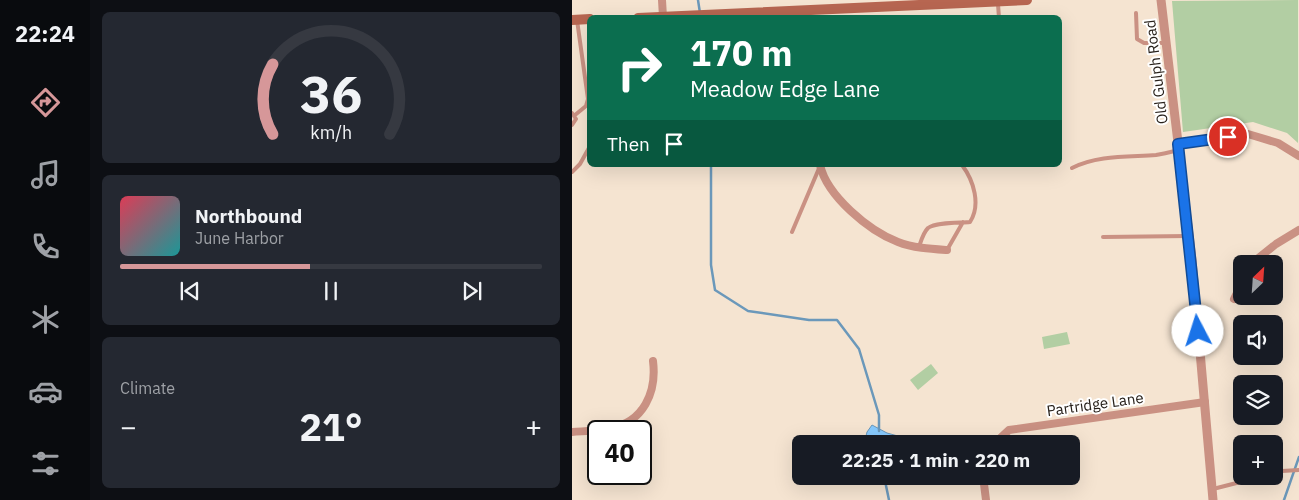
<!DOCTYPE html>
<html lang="en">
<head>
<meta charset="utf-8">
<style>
  body { margin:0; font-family:"IBM Plex Sans",sans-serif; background:#242831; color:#f1f3f6; height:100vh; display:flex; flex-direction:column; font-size:19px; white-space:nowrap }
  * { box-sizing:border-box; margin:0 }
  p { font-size:16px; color:#9ea1a6 }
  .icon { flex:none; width:28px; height:28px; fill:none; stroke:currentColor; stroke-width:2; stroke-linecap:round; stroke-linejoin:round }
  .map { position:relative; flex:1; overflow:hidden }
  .panel { display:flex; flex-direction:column; gap:12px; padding:12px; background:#0d0f14; width:482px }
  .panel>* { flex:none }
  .guide { position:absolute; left:15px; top:15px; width:475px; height:152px; border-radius:8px; box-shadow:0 5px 20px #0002; background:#0b6e4f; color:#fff; overflow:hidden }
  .needle { width:32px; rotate:25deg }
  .fabs { position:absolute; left:661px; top:255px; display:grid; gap:10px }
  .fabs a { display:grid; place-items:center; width:50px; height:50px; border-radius:8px; background:#171b24; box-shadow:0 5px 20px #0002; font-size:25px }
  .speed { position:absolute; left:15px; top:420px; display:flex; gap:10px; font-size:25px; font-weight:700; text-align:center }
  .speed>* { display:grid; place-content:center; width:65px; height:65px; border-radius:50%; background:#171b24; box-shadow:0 5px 20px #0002; line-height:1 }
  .speed .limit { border:2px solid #111; border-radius:8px; background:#fff; color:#111 }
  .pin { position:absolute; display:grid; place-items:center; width:42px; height:42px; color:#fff; margin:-21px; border:2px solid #fff; border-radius:50%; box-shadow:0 1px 5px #0007 }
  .me { position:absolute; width:55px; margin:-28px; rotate:355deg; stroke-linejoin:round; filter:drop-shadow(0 0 4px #0008) }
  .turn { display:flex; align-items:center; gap:18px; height:105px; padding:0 20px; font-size:22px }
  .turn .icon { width:65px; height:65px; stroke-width:2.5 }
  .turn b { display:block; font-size:35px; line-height:42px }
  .then { display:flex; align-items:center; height:48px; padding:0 20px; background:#0003; gap:10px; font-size:19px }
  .big { font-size:38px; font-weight:700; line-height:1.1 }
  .panel .tile { flex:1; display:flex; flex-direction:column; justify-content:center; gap:8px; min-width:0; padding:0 18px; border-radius:8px; background:#242831 }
  .panel .dial { align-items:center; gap:0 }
  .dial svg { height:130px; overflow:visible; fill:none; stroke:#363941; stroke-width:7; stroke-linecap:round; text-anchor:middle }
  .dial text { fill:#f1f3f6; stroke:none }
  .song { display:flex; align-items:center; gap:15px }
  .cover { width:60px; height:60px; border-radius:8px; background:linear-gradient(135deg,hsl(350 70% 55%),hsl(180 70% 35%)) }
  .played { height:5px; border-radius:2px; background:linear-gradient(90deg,#d69799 45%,#363941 45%) }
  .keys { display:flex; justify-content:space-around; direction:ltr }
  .heat { display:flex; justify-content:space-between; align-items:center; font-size:28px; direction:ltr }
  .trip { position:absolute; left:220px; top:435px; width:288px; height:50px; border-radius:8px; background:#171b24; box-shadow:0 5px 20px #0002; font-weight:700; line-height:50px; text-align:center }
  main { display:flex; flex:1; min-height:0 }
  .tab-bar { display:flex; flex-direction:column; width:90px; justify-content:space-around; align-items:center; background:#090b0e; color:#9ea1a6 }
  .tab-bar .icon { width:35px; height:35px }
  .tab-bar .active { color:#d69799 }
  .tab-bar b { font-size:22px; color:#f1f3f6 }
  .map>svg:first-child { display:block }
  .green { fill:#b2cea3 }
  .water { fill:#88cbff; stroke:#6b98ba }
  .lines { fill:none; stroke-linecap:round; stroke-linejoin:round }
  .stream { stroke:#6b98ba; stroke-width:2.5 }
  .service { stroke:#ca9183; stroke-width:4 }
  .minor { stroke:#ca9183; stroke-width:8 }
  .tertiary { stroke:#ca9183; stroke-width:9 }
  .secondary { stroke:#b76651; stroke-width:10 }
  .route-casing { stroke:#114b97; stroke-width:12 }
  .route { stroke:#1a73e8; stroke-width:9 }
  .labels { text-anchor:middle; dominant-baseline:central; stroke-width:4; stroke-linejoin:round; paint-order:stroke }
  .street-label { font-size:15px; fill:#27201a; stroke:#fff }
</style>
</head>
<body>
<main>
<nav class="tab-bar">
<b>22:24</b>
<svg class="icon active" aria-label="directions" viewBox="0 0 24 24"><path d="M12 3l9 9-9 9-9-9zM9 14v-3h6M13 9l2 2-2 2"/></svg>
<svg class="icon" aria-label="music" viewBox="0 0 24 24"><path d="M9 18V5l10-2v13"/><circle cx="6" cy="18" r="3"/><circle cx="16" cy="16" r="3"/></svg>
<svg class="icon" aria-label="phone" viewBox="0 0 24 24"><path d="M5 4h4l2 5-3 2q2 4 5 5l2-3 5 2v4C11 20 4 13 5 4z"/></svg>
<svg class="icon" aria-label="climate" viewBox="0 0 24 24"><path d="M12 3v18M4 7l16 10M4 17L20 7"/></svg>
<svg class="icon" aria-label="car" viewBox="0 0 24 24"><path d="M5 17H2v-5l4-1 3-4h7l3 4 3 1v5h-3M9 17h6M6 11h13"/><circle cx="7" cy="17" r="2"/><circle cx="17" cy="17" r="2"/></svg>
<svg class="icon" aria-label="filters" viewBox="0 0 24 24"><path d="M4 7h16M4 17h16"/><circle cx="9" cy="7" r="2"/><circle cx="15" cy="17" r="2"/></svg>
</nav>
<section class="panel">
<div class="tile dial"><svg viewBox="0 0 100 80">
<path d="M14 69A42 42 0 1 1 86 69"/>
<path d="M14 69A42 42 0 0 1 14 26" stroke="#d69799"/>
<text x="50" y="56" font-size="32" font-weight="700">36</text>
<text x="50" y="72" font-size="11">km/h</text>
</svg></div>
<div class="tile">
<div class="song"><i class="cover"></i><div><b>Northbound</b><p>June Harbor</p></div></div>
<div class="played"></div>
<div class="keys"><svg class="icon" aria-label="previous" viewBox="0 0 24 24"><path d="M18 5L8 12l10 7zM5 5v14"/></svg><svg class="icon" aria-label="pause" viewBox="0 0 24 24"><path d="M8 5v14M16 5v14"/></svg><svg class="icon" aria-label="next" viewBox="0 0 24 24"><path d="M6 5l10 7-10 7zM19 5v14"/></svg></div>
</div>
<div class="tile"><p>Climate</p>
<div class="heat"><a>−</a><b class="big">21°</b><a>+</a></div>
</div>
</section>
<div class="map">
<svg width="727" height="500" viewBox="0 0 727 500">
  <rect width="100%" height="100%" fill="#f5e4d1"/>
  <!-- green -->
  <path class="green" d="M726,0v143l-11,-10 -34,-11 -70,10 -11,-131z
    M495,332l3,12 -26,5 -2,-12z
    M359,364l7,9 -20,17 -8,-10z"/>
  <!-- water -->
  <path class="water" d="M300,425l15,8 18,5 9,6h-50l3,-12z"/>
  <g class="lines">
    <!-- stream -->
    <path class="stream" d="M126,0l2,13
      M139,165v100l4,25 33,21 61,9h28l22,29 20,66v16
      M312,476l5,24
      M712,500l15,-43"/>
    <!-- service -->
    <path class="service" d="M426,4l1,14
      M564,13l1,26 7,4h22
      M0,113l4,6 -4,6
      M3,115l11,-9 2,-7 -11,-79
      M500,168c25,-13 56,-11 84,-13 7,-1 15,-3 23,-5
      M0,172l8,-8 10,-18
      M220,232l28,-66
      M531,237l85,-1
      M347,247c2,-6 4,-14 9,-19 8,-6 32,-5 42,-6 11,-17 4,-41 -8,-57
      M375,250l16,-28
      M702,473l8,-2 17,-1
      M641,489l51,-13"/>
    <!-- minor -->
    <path class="minor" d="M90,0l1,17
      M606,144l70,-10 30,9 21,13
      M248,165c7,31 49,66 78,77 15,6 33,7 49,8
      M679,264l25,-20 23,-14
      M662,299l8,-16
      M0,432c13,-1 26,-1 39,-4 32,-6 46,-35 42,-67
      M422,444l15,-14 196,-28
      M411,476l3,24"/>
    <!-- tertiary -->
    <path class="tertiary" d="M589,0l31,260 21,240"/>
    <!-- secondary -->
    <path class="secondary" d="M66,18l389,-18
      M0,20l18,-1"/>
  </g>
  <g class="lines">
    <defs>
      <path id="route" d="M626,331l-20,-187 50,-7"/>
    </defs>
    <!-- route casing -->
    <use href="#route" class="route-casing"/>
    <!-- route -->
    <use href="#route" class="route"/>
  </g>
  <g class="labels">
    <!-- street labels -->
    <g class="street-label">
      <text transform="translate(584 72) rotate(-97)">Old Gulph Road</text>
      <text transform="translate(523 404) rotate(-8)">Partridge Lane</text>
    </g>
  </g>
</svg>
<div class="fabs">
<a><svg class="needle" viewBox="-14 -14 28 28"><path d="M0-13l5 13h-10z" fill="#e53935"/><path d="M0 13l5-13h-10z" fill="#9ea1a6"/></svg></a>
<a><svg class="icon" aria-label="sound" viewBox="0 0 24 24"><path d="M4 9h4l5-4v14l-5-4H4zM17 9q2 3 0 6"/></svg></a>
<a><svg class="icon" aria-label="layers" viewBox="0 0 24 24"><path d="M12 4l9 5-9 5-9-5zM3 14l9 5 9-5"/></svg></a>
<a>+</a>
</div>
<div class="speed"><div class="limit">40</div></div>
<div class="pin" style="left:656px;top:137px;background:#d93025"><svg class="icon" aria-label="arrive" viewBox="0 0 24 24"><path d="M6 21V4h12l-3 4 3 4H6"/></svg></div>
<svg class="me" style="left:626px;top:331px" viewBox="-20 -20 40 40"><circle r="19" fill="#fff"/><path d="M0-13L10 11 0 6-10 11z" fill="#1a73e8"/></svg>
<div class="trip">22:25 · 1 min · 220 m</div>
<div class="guide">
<div class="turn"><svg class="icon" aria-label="right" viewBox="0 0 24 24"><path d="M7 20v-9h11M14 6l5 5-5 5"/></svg><div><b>170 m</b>Meadow Edge Lane</div></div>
<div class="then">Then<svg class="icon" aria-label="arrive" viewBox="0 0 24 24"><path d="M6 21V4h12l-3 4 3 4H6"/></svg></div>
</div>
</div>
</main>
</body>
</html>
